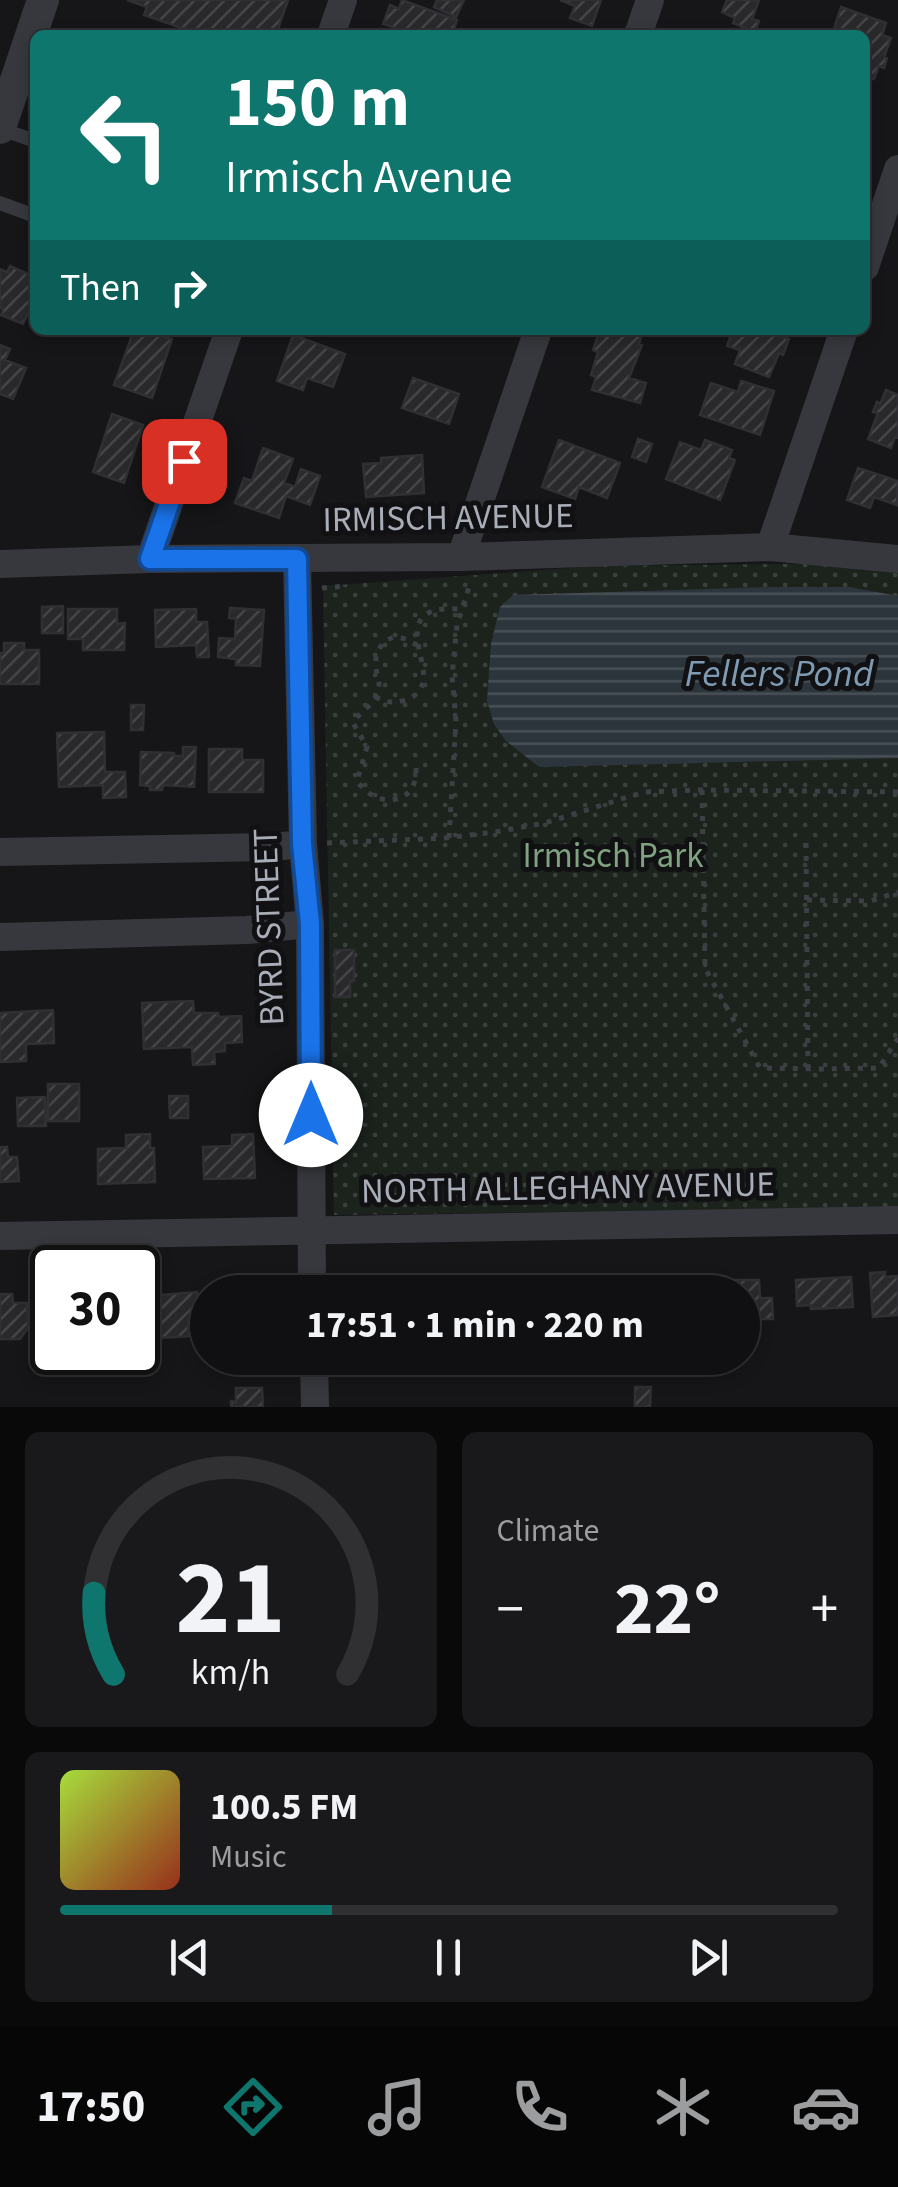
<!DOCTYPE html>
<html lang="en">
<head>
<meta charset="utf-8">
<style>
  body { margin:0; font-family:"Source Sans 3",sans-serif; background:#19191b; color:#f1f3f6; height:100vh; display:flex; flex-direction:column; font-size:38px; white-space:nowrap }
  * { box-sizing:border-box; margin:0 }
  p { font-size:32px; color:#9c9d9f }
  .icon { flex:none; width:55px; height:55px; fill:none; stroke:currentColor; stroke-width:2; stroke-linecap:round; stroke-linejoin:round }
  .map { position:relative; height:1407px; overflow:hidden }
  .side { display:flex; flex-direction:column; gap:25px; padding:25px; background:#09090a; flex:1 }
  .side>* { flex:none }
  .top-card { position:absolute; left:30px; top:30px; width:840px; height:305px; border-radius:15px; box-shadow:0 5px 15px #0003,0 0 0 2px #303032; background:#0f766e; color:#fff; overflow:hidden }
  .speed { position:absolute; left:30px; top:1245px; display:flex; gap:20px; font-size:50px; font-weight:700; text-align:center }
  .speed>* { display:grid; place-content:center; width:130px; height:130px; border-radius:50%; background:#101012; box-shadow:0 5px 15px #0003,0 0 0 2px #303032; line-height:1 }
  .speed .limit { border:5px solid #111; border-radius:15px; background:#fff; color:#111 }
  .pin { position:absolute; display:grid; place-items:center; width:85px; height:85px; color:#fff; margin:-42px; border-radius:20px; box-shadow:0 5px 15px #0006 }
  .me { position:absolute; width:110px; margin:-55px; rotate:0deg; stroke-linejoin:round; filter:drop-shadow(0 0 8px #0008) }
  .turn { display:flex; align-items:center; gap:35px; height:210px; padding:0 30px; font-size:45px }
  .turn .icon { width:130px; height:130px; stroke-width:2.5 }
  .turn b { display:block; font-size:70px; line-height:85px }
  .then { display:flex; align-items:center; height:95px; padding:0 30px; background:#0003; gap:20px; font-size:38px }
  .big { font-size:75px; font-weight:700; line-height:1.1 }
  .side .tile { flex:1; display:flex; flex-direction:column; justify-content:center; gap:15px; min-width:0; padding:0 35px; border-radius:15px; background:#19191b }
  .side .dial { align-items:center; gap:0 }
  .dial svg { height:260px; overflow:visible; fill:none; stroke:#303032; stroke-width:7; stroke-linecap:round; text-anchor:middle }
  .dial text { fill:#f1f3f6; stroke:none }
  .song { display:flex; align-items:center; gap:30px }
  .cover { width:120px; height:120px; border-radius:15px; background:linear-gradient(135deg,hsl(80 70% 55%),hsl(10 70% 35%)) }
  .played { height:10px; border-radius:5px; background:linear-gradient(90deg,#0f766e 35%,#303032 35%) }
  .keys { display:flex; justify-content:space-around; direction:ltr }
  .heat { display:flex; justify-content:space-between; align-items:center; font-size:55px; direction:ltr }
  .side .tiles { flex:1; display:grid; gap:25px; grid-template-columns:1fr 1fr }
  .tile:last-child { grid-column:span 2 }
  .trip { position:absolute; left:190px; top:1275px; width:570px; height:100px; border-radius:50px; background:#101012; box-shadow:0 5px 15px #0003,0 0 0 2px #303032; font-weight:700; line-height:100px; text-align:center }
  .tab-bar { display:flex; height:160px; justify-content:space-around; align-items:center; background:#060607; color:#9c9d9f }
  .tab-bar .icon { width:70px; height:70px }
  .tab-bar .current { color:#0f766e }
  .tab-bar b { font-size:45px; color:#f1f3f6 }
  .map>svg:first-child { display:block }
  .park { fill:url(#park-dots) }
  .water { fill:url(#water-rules) }
  .building { fill:url(#building-hatch); stroke:#303034; stroke-width:2.5 }
  .lines { fill:none; stroke-linecap:round; stroke-linejoin:round }
  .path { stroke:#3d3f44; stroke-width:5; stroke-dasharray:5 8; stroke-linecap:butt }
  .service { stroke:#37383d; stroke-width:14 }
  .minor { stroke:#37383d; stroke-width:28 }
  .tertiary { stroke:#37383d; stroke-width:32 }
  .route-casing { stroke:#114b97; stroke-width:25 }
  .route { stroke:#1a73e8; stroke-width:18 }
  .labels { text-anchor:middle; dominant-baseline:central; stroke-width:10; stroke-linejoin:round; paint-order:stroke }
  .street-label { font-size:35px; fill:#a8adb8; stroke:#111113 }
  .park-label { font-size:35px; fill:#7fa381; stroke:#111113 }
  .water-label { font-size:38px; font-style:italic; fill:#7f9bb3; stroke:#111113 }
</style>
</head>
<body>
<div class="map">
<svg width="898" height="1407" viewBox="0 0 898 1407">
  <defs>
    <pattern id="park-dots" width="8" height="8" patternUnits="userSpaceOnUse" patternTransform="scale(2.5)"><rect width="8" height="8" fill="#1c231d"/><path d="M2 2h.1M6 6h.1" fill="none" stroke="#3a403c" stroke-width="1.8" stroke-linecap="round"/></pattern>
    <pattern id="water-rules" width="6" height="5" patternUnits="userSpaceOnUse" patternTransform="scale(2.5)"><rect width="6" height="5" fill="#2c353c"/><path d="M0 2.5h6" fill="none" stroke="#485056"/></pattern>
    <pattern id="building-hatch" width="6" height="6" patternUnits="userSpaceOnUse" patternTransform="scale(2.5)"><rect width="6" height="6" fill="#29292c"/><path d="M-1 1l2-2M0 6l6-6M5 7l2-2" fill="none" stroke="#454548"/></pattern>
  </defs>
  <rect width="100%" height="100%" fill="#161618"/>
  <!-- park -->
  <path class="park" d="M880,563l18,6v638l-564,8 -11,-629 275,-20z"/>
  <!-- water -->
  <path class="water" d="M773,587h76l49,9v162l-359,9 -34,-27 -11,-16 -7,-23 4,-57 9,-37 13,-12z"/>
  <!-- building -->
  <path class="building" d="M127,0h161l-12,35h-74l-58,-20 3,-8z
    M402,0l55,20 -5,15h-11l-15,-5 -2,5h-34l3,-8 -10,-3 7,-19 9,4z
    M437,0h27l-8,17 -22,-10z
    M560,0h41l-9,26 -22,-8 5,-12z
    M727,0h32l-7,19 7,2 -4,11 -22,-9 2,-5 -13,-6z
    M841,7l45,16 -4,12 9,3 -7,19 3,1 -3,10 -5,-2 -5,13 -9,-4v-40h-20l1,-2 -12,-4z
    M10,266l25,11v14l-4,8 3,1 -11,24 -22,-9 2,-6 -3,-1v-39l7,3z
    M134,330h11l27,9 -20,59 -38,-13z
    M600,330h43l-4,14 3,1 -13,33 17,5 -6,20 -48,-13 4,-13 -5,-2 7,-23 -5,-2z
    M733,330h54l-3,7 5,2 -6,16 -4,-2 -10,24 -34,-13 5,-14 -13,-4z
    M293,335l52,19 -12,33 -26,-9 -4,12 -26,-9z
    M0,345l10,4 -5,11 21,8 -13,31 -13,-5z
    M413,378l46,16 -10,30 -47,-16z
    M741,381l33,10 -14,44 -60,-20 11,-32 27,9z
    M886,390l12,5v43l-3,-1 -4,11 -23,-9 10,-26 -5,-1 4,-10 3,2z
    M112,414l31,11 -19,58 -31,-11z
    M638,439l14,5 -6,18 -14,-5z
    M559,440l61,23 -13,35 -28,-11 -4,12 -33,-12z
    M705,440l27,10 -3,8 6,2 -15,40 -54,-21 14,-37 21,8z
    M263,448l30,11 -9,24 11,4 6,-18 19,7 -10,29 -24,-9 -7,22 -44,-15 9,-25 8,3z
    M422,455l2,38 -58,4 -3,-33 18,-1v-5z
    M858,468l40,13 -1,24 -23,-8 -4,11 -23,-8z
    M63,606v27h-21v-26z
    M230,608l34,2 -4,56 -24,-1v-6l-18,-2 1,-19 16,1 1,-20 -7,-1z
    M68,609h49v15l8,-1 -1,27h-41v-11h-15z
    M196,609v13h11l2,35h-12l-1,-12 -40,2 -1,-37z
    M4,643h20v7h15v34h-39v-31h4z
    M131,705h13l-1,25h-12z
    M104,732l1,40h20l1,25 -23,1v-13l-44,2 -2,-54z
    M183,747h13l-2,40 -31,-2 -1,5h-12v-4l-10,-1 1,-33 33,1v3h9z
    M209,749h33v11h21v32h-54z
    M335,950h19v31h-4v16h-15z
    M193,1001l1,12h24l1,4 22,-1 1,26 -17,1v8l-11,1 1,12 -22,1 -1,-18 -48,2 -2,-46z
    M53,1010l1,33 -28,1v17l-26,1v-49z
    M48,1084h31v37h-31z
    M169,1096h19v22h-18z
    M45,1097l1,29h-28l-1,-28z
    M150,1134v14h4l1,34 -57,2v-35l28,-1v-13z
    M253,1134l2,44 -51,1 -1,-32 29,-1v-11z
    M0,1147h7l1,10h9l2,24 -19,1z
    M885,1272v5l13,-1v39l-25,2 -3,-44z
    M599,1276h14v4h10l-1,12h-46v-11h23z
    M851,1277l2,30 -42,2v-4l-14,1 -1,-26z
    M684,1278l1,10h7v4h-40v-13z
    M363,1279l38,1v12h-38z
    M720,1280h39l1,18h12l1,21h-31v-27h-21z
    M161,1288v7l36,-3 3,28h-12l1,16 -30,2 -2,-22 -12,1 -3,-27z
    M0,1294h12l1,9h14l1,25 -8,11h-20z
    M597,1358h35v10l-35,-1z
    M635,1387h16l-1,20h-15z
    M236,1388h26l1,19h-32v-6l5,1z"/>
  <g class="lines">
    <!-- path -->
    <path class="path" d="M322,588l24,-2
      M375,697c12,5 18,7 30,3 42,-14 -4,-62 19,-84 10,-9 25,-7 38,-7
      M416,768c2,39 -40,41 -59,13l10,-34 -14,-24c6,-11 21,-18 25,-31 3,-9 -1,-16 -2,-24 -2,-14 5,-29 20,-31 8,0 16,6 23,9
      M702,790l3,178 55,100 62,1 57,-1 19,-30
      M449,838l7,-117 -4,-45 5,-51 14,-44
      M327,843l118,-5 50,-6 50,-9 99,-31 56,-2 198,2
      M806,843l2,226
      M807,900l64,1 27,-9"/>
    <!-- service -->
    <path class="service" d="M1,129l34,12
      M0,203l35,13"/>
    <!-- minor -->
    <path class="minor" d="M331,35l12,-35
      M638,35l12,-35
      M865,267l33,-98
      M770,547l74,-217
      M461,557l77,-227
      M150,559l79,-229
      M297,559l6,285 7,80 2,368
      M0,564l150,-5 311,-2 309,-10 128,12
      M0,852l273,-5 30,-3
      M0,937l247,-7 63,-6
      M0,1236l898,-16
      M314,1358l1,49"/>
    <!-- tertiary -->
    <path class="tertiary" d="M0,128l43,-128"/>
  </g>
  <g class="lines">
    <defs>
      <path id="route" d="M184,461l-34,98h147l5,285 8,80 1,191"/>
    </defs>
    <!-- route casing -->
    <use href="#route" class="route-casing"/>
    <!-- route -->
    <use href="#route" class="route"/>
  </g>
  <g class="labels">
    <!-- street labels -->
    <g class="street-label">
      <text transform="translate(448 518) rotate(-1)">IRMISCH AVENUE</text>
      <text transform="translate(269 927) rotate(-92)">BYRD STREET</text>
      <text transform="translate(568 1188) rotate(-1)">NORTH ALLEGHANY AVENUE</text>
    </g>
    <!-- park labels -->
    <g class="park-label">
      <text x="613" y="856">Irmisch Park</text>
    </g>
    <!-- water labels -->
    <g class="water-label">
      <text x="779" y="674">Fellers Pond</text>
    </g>
  </g>
</svg>
<div class="speed"><div class="limit">30</div></div>
<div class="pin" style="left:184px;top:461px;background:#d93025"><svg class="icon" aria-label="arrive" viewBox="0 0 24 24"><path d="M6 21V4h12l-3 4 3 4H6"/></svg></div>
<svg class="me" style="left:311px;top:1115px" viewBox="-20 -20 40 40"><circle r="19" fill="#fff"/><path d="M0-13L10 11 0 6-10 11z" fill="#1a73e8"/></svg>
<div class="trip">17:51 · 1 min · 220 m</div>
<div class="top-card">
<div class="turn"><svg class="icon" aria-label="left" viewBox="0 0 24 24"><path d="M17 20v-9H6M10 6l-5 5 5 5"/></svg><div><b>150 m</b>Irmisch Avenue</div></div>
<div class="then">Then<svg class="icon" aria-label="right" viewBox="0 0 24 24"><path d="M7 20v-9h11M14 6l5 5-5 5"/></svg></div>
</div>
</div>
<section class="side">
<div class="tiles">
<div class="tile dial"><svg viewBox="0 0 100 80">
<path d="M14 69A42 42 0 1 1 86 69"/>
<path d="M14 69A42 42 0 0 1 8 44" stroke="#0f766e"/>
<text x="50" y="56" font-size="32" font-weight="700">21</text>
<text x="50" y="72" font-size="11">km/h</text>
</svg></div>
<div class="tile"><p>Climate</p>
<div class="heat"><a>−</a><b class="big">22°</b><a>+</a></div>
</div>
<div class="tile">
<div class="song"><i class="cover"></i><div><b>100.5 FM</b><p>Music</p></div></div>
<div class="played"></div>
<div class="keys"><svg class="icon" aria-label="previous" viewBox="0 0 24 24"><path d="M18 5L8 12l10 7zM5 5v14"/></svg><svg class="icon" aria-label="pause" viewBox="0 0 24 24"><path d="M8 5v14M16 5v14"/></svg><svg class="icon" aria-label="next" viewBox="0 0 24 24"><path d="M6 5l10 7-10 7zM19 5v14"/></svg></div>
</div>
</div>
</section>
<nav class="tab-bar">
<b>17:50</b>
<svg class="icon current" aria-label="directions" viewBox="0 0 24 24"><path d="M12 3l9 9-9 9-9-9zM9 14v-3h6M13 9l2 2-2 2"/></svg>
<svg class="icon" aria-label="music" viewBox="0 0 24 24"><path d="M9 18V5l10-2v13"/><circle cx="6" cy="18" r="3"/><circle cx="16" cy="16" r="3"/></svg>
<svg class="icon" aria-label="phone" viewBox="0 0 24 24"><path d="M5 4h4l2 5-3 2q2 4 5 5l2-3 5 2v4C11 20 4 13 5 4z"/></svg>
<svg class="icon" aria-label="climate" viewBox="0 0 24 24"><path d="M12 3v18M4 7l16 10M4 17L20 7"/></svg>
<svg class="icon" aria-label="car" viewBox="0 0 24 24"><path d="M5 17H2v-5l4-1 3-4h7l3 4 3 1v5h-3M9 17h6M6 11h13"/><circle cx="7" cy="17" r="2"/><circle cx="17" cy="17" r="2"/></svg>
</nav>
</body>
</html>
